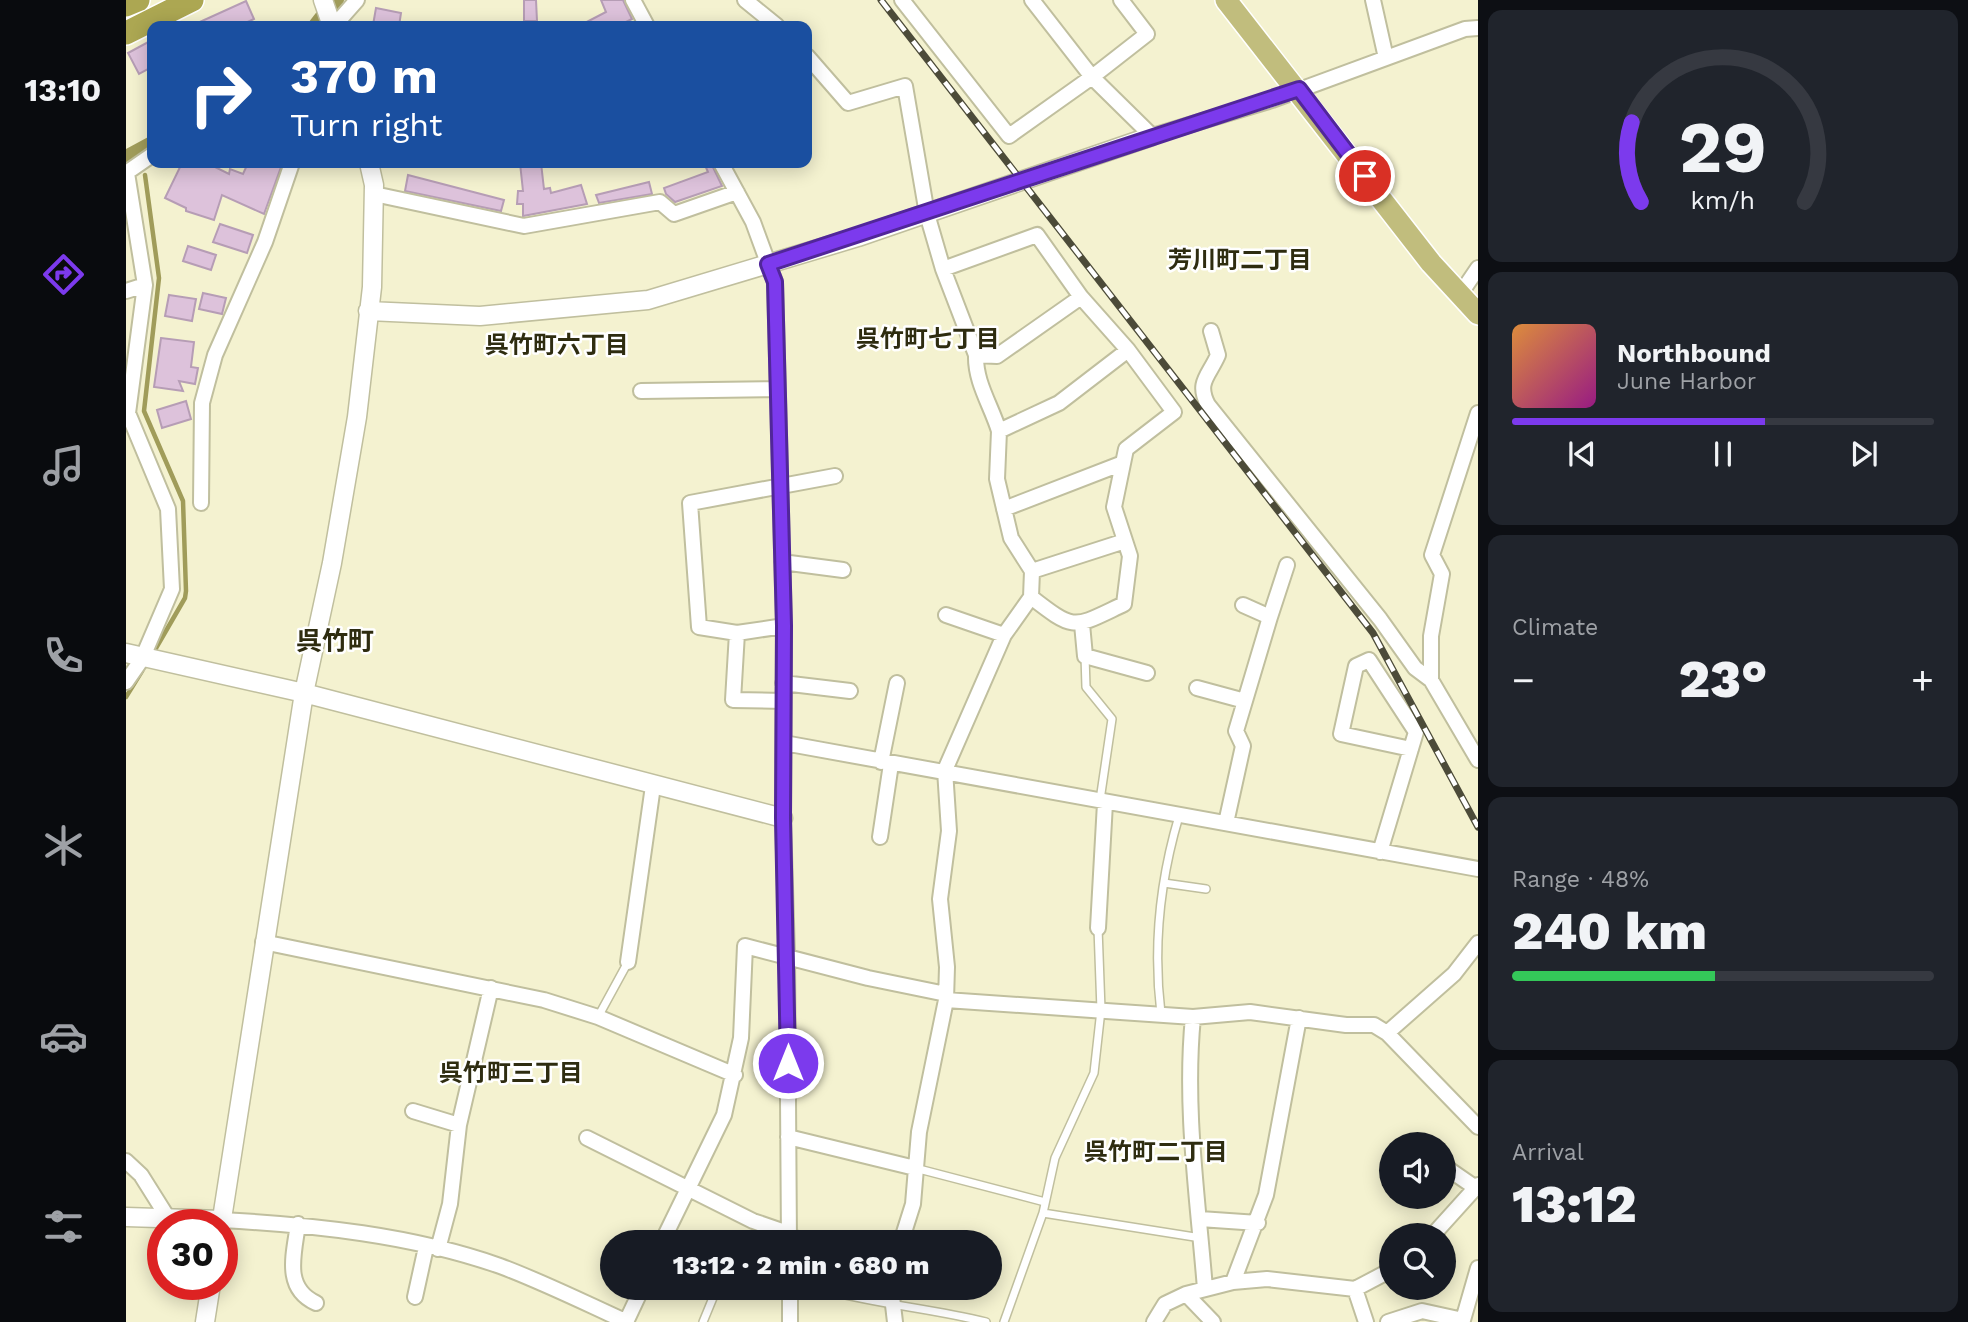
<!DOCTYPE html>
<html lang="en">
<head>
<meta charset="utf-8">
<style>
  body { margin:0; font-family:"Work Sans","Noto Sans JP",sans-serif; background:#20242c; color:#f1f3f6; height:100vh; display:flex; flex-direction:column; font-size:26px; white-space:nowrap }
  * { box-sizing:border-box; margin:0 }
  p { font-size:23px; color:#9ea1a6 }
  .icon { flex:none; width:38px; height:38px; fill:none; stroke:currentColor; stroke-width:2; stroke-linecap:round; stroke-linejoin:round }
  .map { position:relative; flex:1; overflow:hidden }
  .sheet { display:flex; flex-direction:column; gap:10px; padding:10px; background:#0d0f14; width:490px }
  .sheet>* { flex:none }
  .guide { position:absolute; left:21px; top:21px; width:665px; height:147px; border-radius:14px; box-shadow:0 4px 18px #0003; background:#1a4fa0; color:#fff; overflow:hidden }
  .tools { position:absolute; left:1253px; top:1132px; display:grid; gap:14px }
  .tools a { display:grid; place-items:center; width:77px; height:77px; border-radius:50%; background:#171b24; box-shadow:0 4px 18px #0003; font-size:35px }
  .speed { position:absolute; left:21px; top:1209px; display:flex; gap:14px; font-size:35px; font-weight:700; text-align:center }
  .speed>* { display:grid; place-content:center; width:91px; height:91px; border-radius:50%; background:#171b24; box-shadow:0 4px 18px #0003; line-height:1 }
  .speed .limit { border:10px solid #d22; background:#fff; color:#111 }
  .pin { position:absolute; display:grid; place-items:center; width:60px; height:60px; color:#fff; margin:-30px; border:4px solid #fff; border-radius:50%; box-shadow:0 2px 7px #0007 }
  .me { position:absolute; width:77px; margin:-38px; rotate:0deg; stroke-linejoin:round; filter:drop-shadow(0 0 5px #0008) }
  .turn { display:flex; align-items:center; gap:24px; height:147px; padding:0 28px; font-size:32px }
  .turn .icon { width:91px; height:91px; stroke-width:2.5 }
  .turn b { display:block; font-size:49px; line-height:60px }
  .big { font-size:52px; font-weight:800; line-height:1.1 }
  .sheet .tile { flex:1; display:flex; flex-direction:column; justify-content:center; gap:10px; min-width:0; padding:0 24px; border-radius:14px; background:#20242c }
  .sheet .dial { align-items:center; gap:0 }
  .dial svg { height:182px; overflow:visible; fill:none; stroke:#363941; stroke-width:7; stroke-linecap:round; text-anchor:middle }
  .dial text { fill:#f1f3f6; stroke:none }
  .song { display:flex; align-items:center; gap:21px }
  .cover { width:84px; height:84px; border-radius:10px; background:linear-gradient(135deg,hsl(30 70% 55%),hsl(310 70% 35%)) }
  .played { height:7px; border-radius:4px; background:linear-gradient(90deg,#7c3aed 60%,#363941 60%) }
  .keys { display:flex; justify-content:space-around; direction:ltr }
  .heat { display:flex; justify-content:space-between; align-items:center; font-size:38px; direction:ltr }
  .charge { height:10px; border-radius:5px; background:linear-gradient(90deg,#34c759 48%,#363941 0) }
  .trip { position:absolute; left:474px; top:1230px; width:402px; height:70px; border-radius:35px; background:#171b24; box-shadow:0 4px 18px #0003; font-weight:800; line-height:70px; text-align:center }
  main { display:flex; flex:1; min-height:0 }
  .tab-bar { display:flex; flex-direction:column; width:126px; justify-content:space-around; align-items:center; background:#090b0e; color:#9ea1a6 }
  .tab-bar .icon { width:49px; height:49px }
  .tab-bar .selected { color:#7c3aed }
  .tab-bar b { font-size:32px; color:#f1f3f6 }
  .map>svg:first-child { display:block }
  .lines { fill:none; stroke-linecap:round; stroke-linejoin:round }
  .stream { stroke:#a09c5a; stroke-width:4.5 }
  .canal { stroke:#a09c5a; stroke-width:16 }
  .building { fill:#ddc2db; stroke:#b69db5; stroke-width:2 }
  .service-casing { stroke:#c0bf9e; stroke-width:10 }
  .minor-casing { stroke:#c0bf9e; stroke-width:18 }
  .tertiary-casing { stroke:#c0bf9e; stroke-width:21 }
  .primary-casing { stroke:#fff; stroke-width:24 }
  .trunk-casing { stroke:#fff; stroke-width:26 }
  .service { stroke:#fff; stroke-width:7 }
  .minor { stroke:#fff; stroke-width:14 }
  .tertiary { stroke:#fff; stroke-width:18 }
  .primary { stroke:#c1bd7d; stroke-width:21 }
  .trunk { stroke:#aca752; stroke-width:23 }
  .rail-casing { stroke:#4c4b39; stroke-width:7 }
  .rail { stroke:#fff; stroke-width:4.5; stroke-dasharray:13; stroke-linecap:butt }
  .route-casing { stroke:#51269a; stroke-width:18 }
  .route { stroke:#7c3aed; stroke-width:12 }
  .labels { text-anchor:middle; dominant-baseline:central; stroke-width:5; stroke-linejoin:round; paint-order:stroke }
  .neighbourhood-label { font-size:24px; font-weight:bold; fill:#2e2c10; stroke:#fff }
  .quarter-label { font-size:26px; font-weight:bold; fill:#2e2c10; stroke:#fff }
</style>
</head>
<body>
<main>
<nav class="tab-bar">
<b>13:10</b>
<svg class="icon selected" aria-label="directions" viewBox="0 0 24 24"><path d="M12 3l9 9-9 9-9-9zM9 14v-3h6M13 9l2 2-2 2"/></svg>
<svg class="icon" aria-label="music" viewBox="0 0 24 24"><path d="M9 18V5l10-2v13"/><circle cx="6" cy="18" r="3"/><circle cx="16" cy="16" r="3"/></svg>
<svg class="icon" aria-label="phone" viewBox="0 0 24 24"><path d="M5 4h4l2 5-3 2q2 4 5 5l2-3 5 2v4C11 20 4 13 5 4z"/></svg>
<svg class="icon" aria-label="climate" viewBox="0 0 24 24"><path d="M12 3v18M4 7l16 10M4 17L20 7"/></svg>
<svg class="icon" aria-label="car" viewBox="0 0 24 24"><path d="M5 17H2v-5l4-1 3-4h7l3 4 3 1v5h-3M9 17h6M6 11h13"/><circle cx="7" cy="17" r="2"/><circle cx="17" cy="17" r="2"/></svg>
<svg class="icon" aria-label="filters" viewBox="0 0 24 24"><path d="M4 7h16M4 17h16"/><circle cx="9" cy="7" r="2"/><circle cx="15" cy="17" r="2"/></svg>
</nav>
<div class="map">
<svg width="1352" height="1322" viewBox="0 0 1352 1322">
  <rect width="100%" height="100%" fill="#f4f2d0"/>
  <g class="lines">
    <!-- stream -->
    <path class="stream" d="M16,151v1
      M19,175l14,103 -15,133 39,90 3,90 -1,7 -33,57
      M0,697l16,-26"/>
    <!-- canal -->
    <path class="canal" d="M190,26l20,-26
      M0,158l26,-14"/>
  </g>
  <!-- building -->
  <path class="building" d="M398,0h12l1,21h-13z
    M475,0h22l9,19 -14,7h-39l27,-14z
    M120,1l8,18 -15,7h-48z
    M250,8l25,5 -2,13 -26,-1z
    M26,40v27l-13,7 -11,-21z
    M56,163h25l22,11 1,-5 13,5 5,-11h24l9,4 -17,47 -42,-19 -8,25 -28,-9v-3l-21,-10z
    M394,163h21l3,26 6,-1 1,5 30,-8 6,19 -64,12v-12h-6l1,-13h5z
    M578,163h7l11,23 -47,16 -9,-8 -2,-6 44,-16z
    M282,175l96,25 -3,11 -96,-20z
    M523,182l3,12 -53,9 -3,-8z
    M94,224l33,11 -6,18 -34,-11z
    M62,246l28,9 -5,15 -28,-9z
    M77,293l23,5 -4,16 -23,-5z
    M43,295l27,4 -4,22 -27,-5z
    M35,338l33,4 -3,25 7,1 -3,16 -16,-3 4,10 -29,-4z
    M60,401l5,18 -29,9 -5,-18z"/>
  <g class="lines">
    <defs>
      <path id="service" d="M959,656l1,31 26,32 -12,81
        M1038,883l42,6
        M1035,1014c-8,-66 -1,-134 18,-198
        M472,1017l30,-55
        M789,1168l130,34
        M917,1213l158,25
        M662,1233l47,9
        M691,1288c56,16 112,20 169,34
        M577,1322l14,-34
        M878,1322l39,-109 12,-55 39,-85 7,-63 -3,-82"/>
      <path id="minor" d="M507,0l14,26
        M619,0l32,26
        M776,0l107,136 83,-59 -60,-77
        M995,0l26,34 -55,43 60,59 120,-36 193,-71 13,-1
        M1247,0l13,58
        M208,26l23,-26
        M681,56l41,47 57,-17 22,128 16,55 33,86 21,1 84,-59 -44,-62 -94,34
        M595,163l32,59 22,60 9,344 -1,192 4,138 2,286
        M0,173l26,-18
        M248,194l150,32 136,-24 14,12 63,-22
        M0,291l19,-6
        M1335,293l17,-25
        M955,297l47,53 46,62 -48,37 -12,58 16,49 -6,48c-51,24 -48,28 -93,-7l1,-26 93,-30
        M1085,331l7,24c-9,21 -22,27 -10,50l172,214 35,49 16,12
        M850,355c-1,27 15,50 23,76
        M515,391l135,-2
        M1352,413l-46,142 10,19 -11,62v44l47,80
        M75,503l1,-100 13,-48 50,-113 27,-79
        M878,509l119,-46
        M656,562l61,8
        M906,571l-21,-33 -14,-59 2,-48 60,-28 69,-53
        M1117,605l27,12 17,-52
        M820,615l58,20
        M956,624l3,32 62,17
        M611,633l47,-7
        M0,682l16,-23 30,-70 -4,-80 -40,-96 17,-128 -18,-112
        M657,683l67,8
        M1071,688l48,13
        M657,701l-50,-1 4,-67 -38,-6 -9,-124 145,-27
        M658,743l694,126
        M755,762l16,-79
        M1100,823l17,-77 -7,-15 34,-114
        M754,837l11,-73
        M1254,852l36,-120 -47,-72 -13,6 -15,68 70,15
        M972,928l7,-125
        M137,942l281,58 54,17 137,58
        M502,962l25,-176
        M820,1000l247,17 57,-5 96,13h28l13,8 91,94
        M1067,1017c-9,91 5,182 12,272
        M1261,1033l67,-59 24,-31
        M287,1111l46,14
        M662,1137l127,31
        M461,1138l166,83 35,12
        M0,1161l15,14 27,43
        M1318,1166l32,22
        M1074,1219l58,4
        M96,1220c92,5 190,15 278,46 43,16 85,37 127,56
        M172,1224c-4,30 -15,64 18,79
        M1306,1236l46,-51
        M536,1242l62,-127 17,-77 4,-92 123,32 78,16
        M775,1242l12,-38 6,-72 27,-132 1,-33 -7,-68 9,-68 -4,-61 59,-135 27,-38
        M312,1249l12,-45 9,-79 32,-137
        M1107,1282l33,-87 33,-177
        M664,1288v34
        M765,1288l4,34
        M1229,1289l11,33
        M1060,1294l27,28
        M289,1297l11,-50
        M500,1322l16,-34
        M1028,1322l11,-18 21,-10 47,-12 34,-3 88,10 36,-19
        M1262,1322l34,-11 41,9 15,-52"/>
      <path id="tertiary" d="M197,0l9,26
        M242,311l112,5 168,-16 210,-63 294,-101
        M0,653l178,40 479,125
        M0,1217l96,3
        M95,1225l83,-532 28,-130 25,-146 15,-130 2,-102 -5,-22
        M79,1322l6,-38"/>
      <path id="primary" d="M1100,0l205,263 47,51"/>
      <path id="trunk" d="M0,5l12,-5
        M0,33l66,-33"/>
    </defs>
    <!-- service casing -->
    <use href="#service" class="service-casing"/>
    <!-- minor casing -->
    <use href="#minor" class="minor-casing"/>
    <!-- tertiary casing -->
    <use href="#tertiary" class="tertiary-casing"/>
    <!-- primary casing -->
    <use href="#primary" class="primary-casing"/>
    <!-- trunk casing -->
    <use href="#trunk" class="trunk-casing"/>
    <!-- service -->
    <use href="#service" class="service"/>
    <!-- minor -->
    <use href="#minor" class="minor"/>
    <!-- tertiary -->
    <use href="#tertiary" class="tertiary"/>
    <!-- primary -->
    <use href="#primary" class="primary"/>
    <!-- trunk -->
    <use href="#trunk" class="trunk"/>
    <defs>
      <path id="rail" d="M755,0l492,633 105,194"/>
    </defs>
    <!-- rail casing -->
    <use href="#rail" class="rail-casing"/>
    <!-- rail -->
    <use href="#rail" class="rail"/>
  </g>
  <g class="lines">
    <defs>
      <path id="route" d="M662,1063l-5,-245 1,-192 -9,-344 -7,-18 531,-175 66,87"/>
    </defs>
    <!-- route casing -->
    <use href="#route" class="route-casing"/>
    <!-- route -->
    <use href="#route" class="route"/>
  </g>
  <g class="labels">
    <!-- neighbourhood labels -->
    <g class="neighbourhood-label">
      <text x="1114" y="260">芳川町二丁目</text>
      <text x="802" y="339">呉竹町七丁目</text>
      <text x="431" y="345">呉竹町六丁目</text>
      <text x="385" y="1073">呉竹町三丁目</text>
      <text x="1030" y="1152">呉竹町二丁目</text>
    </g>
    <!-- quarter labels -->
    <g class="quarter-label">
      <text x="209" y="641">呉竹町</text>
    </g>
  </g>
</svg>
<div class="tools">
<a><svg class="icon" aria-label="sound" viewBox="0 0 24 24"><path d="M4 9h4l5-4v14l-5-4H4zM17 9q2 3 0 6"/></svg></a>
<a><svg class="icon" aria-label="search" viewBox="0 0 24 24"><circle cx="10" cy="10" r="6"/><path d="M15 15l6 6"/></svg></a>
</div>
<div class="speed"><div class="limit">30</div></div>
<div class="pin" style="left:1239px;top:176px;background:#d93025"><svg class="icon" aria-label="arrive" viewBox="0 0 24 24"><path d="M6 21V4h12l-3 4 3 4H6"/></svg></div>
<svg class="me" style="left:662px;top:1063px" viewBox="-20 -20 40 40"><circle r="17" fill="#7c3aed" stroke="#fff" stroke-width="3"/><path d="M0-11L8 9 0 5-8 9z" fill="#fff"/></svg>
<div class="trip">13:12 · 2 min · 680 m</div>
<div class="guide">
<div class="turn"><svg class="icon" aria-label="right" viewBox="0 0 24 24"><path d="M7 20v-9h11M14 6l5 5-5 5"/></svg><div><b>370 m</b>Turn right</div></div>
</div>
</div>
<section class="sheet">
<div class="tile dial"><svg viewBox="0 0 100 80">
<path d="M14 69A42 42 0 1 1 86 69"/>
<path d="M14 69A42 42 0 0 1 10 34" stroke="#7c3aed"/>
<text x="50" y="56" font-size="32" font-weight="700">29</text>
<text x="50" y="72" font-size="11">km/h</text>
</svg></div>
<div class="tile">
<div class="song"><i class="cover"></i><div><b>Northbound</b><p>June Harbor</p></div></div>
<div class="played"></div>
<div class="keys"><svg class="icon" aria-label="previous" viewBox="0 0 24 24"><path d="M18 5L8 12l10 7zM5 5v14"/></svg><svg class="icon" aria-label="pause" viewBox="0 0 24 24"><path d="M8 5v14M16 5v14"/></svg><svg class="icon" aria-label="next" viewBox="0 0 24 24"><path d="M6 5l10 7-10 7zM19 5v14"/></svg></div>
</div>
<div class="tile"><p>Climate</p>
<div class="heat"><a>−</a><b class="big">23°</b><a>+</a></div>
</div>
<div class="tile"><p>Range · 48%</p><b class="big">240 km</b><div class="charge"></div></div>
<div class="tile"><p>Arrival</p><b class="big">13:12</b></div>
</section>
</main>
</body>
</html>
